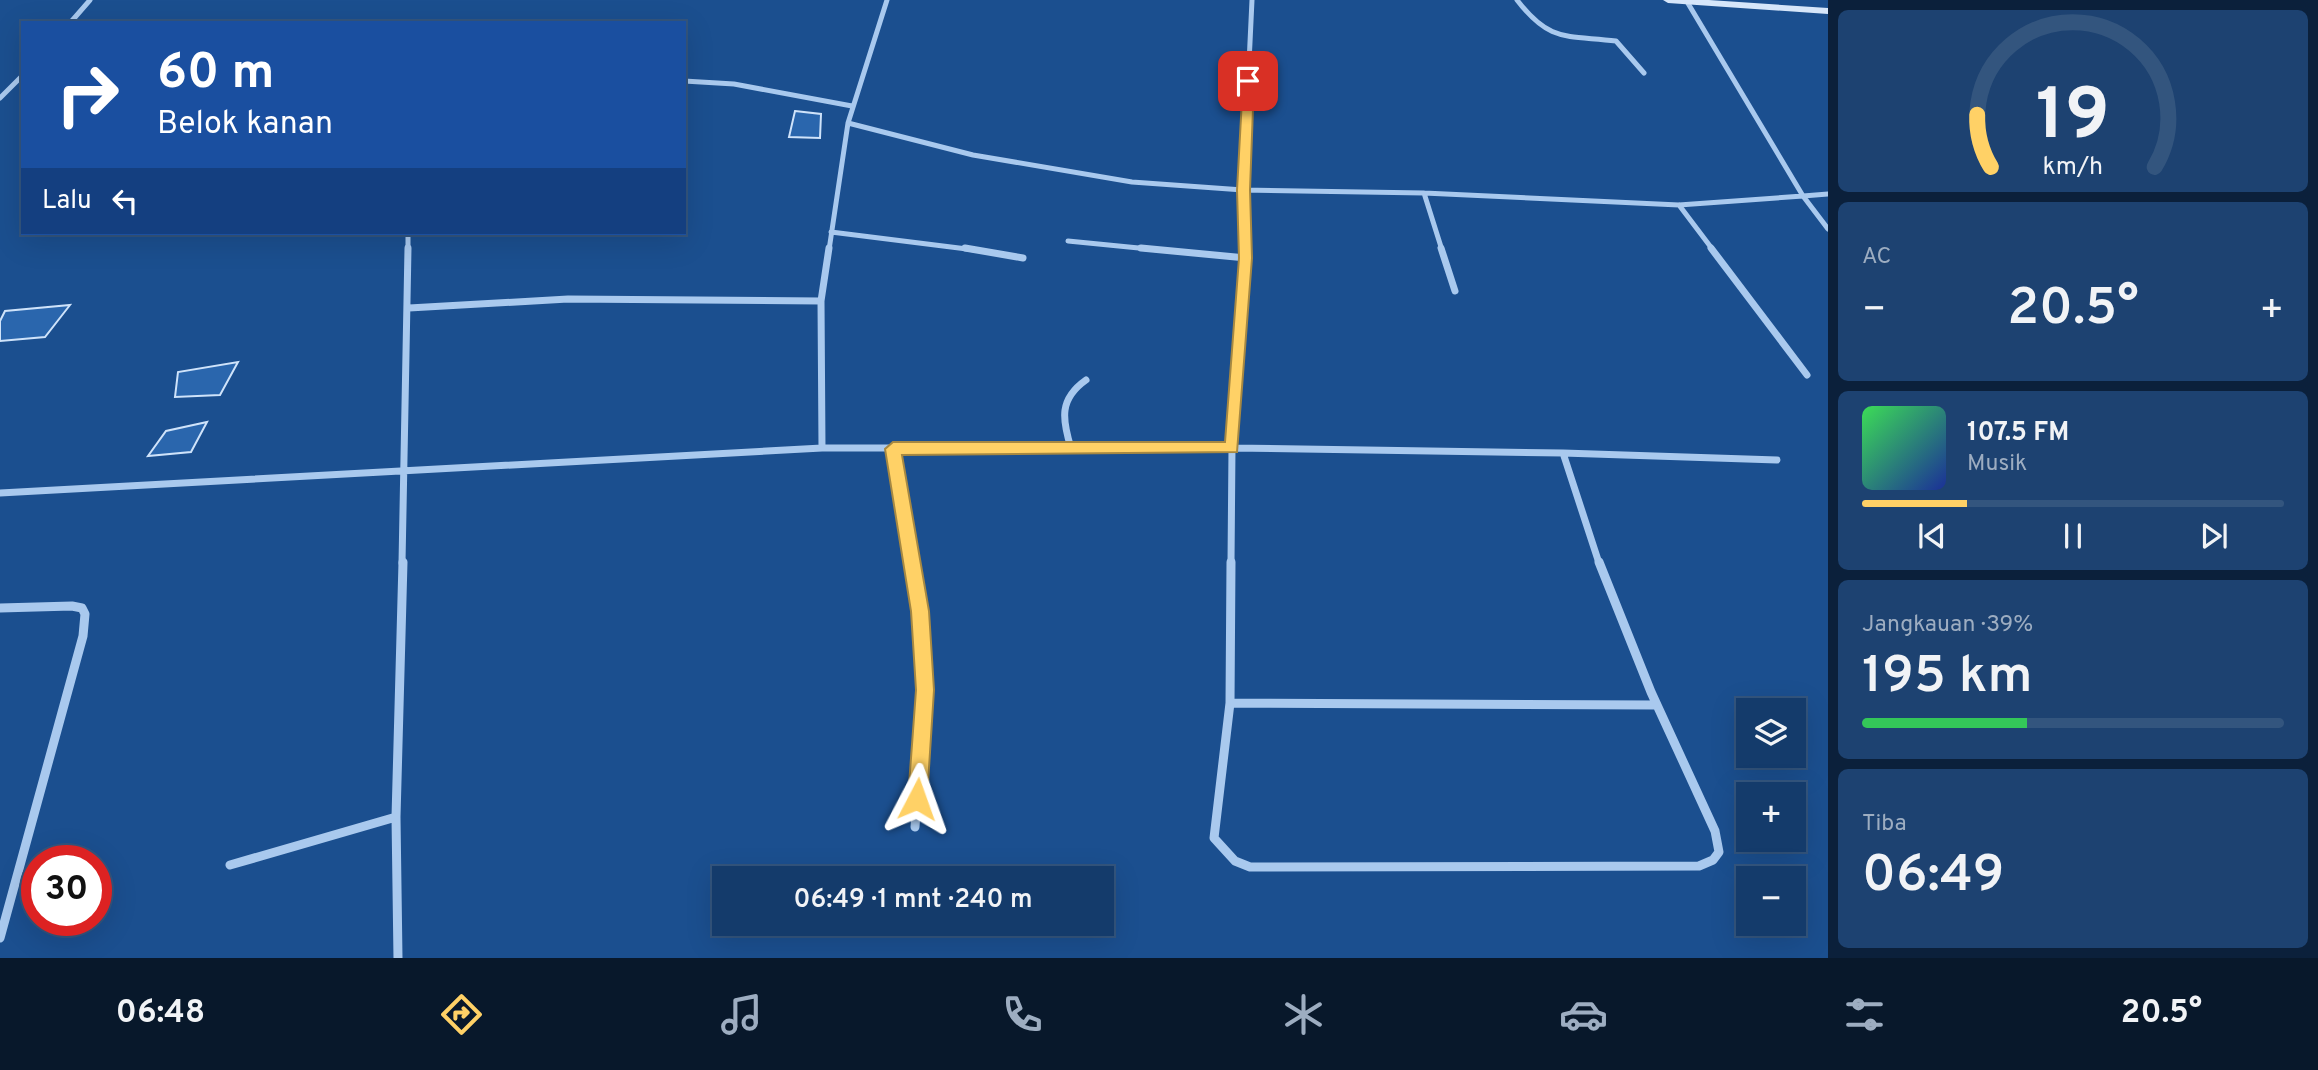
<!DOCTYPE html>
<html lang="id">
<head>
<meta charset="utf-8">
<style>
  body { margin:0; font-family:Overpass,sans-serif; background:#1d4271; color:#f1f3f6; height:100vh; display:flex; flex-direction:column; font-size:26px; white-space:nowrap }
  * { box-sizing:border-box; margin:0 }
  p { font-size:23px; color:#9dadc1 }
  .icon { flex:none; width:38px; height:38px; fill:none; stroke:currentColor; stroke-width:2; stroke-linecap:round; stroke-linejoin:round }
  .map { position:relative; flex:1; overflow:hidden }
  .sheet { display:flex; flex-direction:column; gap:10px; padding:10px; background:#0b203b; width:490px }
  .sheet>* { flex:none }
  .top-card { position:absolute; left:21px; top:21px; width:665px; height:214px; border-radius:0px; box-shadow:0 7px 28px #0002,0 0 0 2px #33557e; background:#1a4fa0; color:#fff; overflow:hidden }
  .fabs { position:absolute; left:1736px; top:698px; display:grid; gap:14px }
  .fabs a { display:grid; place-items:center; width:70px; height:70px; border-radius:0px; background:#143b6b; box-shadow:0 7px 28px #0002,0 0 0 2px #33557e; font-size:35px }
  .speed { position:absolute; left:21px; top:845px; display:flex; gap:14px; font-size:35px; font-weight:700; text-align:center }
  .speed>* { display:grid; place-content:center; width:91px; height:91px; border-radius:50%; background:#143b6b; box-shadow:0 7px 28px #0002,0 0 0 2px #33557e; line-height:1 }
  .speed .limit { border:10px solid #d22; background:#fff; color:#111 }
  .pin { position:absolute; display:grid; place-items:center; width:60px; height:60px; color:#fff; margin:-30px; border-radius:14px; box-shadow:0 4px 10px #0006 }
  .me { position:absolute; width:77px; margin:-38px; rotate:4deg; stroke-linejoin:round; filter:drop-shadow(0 0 5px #0008) }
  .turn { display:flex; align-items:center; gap:24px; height:147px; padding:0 21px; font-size:32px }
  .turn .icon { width:91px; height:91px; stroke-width:2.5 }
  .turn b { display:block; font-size:49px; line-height:60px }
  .then { display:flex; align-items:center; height:66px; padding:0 21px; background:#0003; gap:14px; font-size:26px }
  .big { font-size:52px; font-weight:600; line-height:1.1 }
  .sheet .widget { flex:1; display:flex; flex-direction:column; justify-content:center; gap:10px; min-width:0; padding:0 24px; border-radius:10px; background:#1d4271 }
  .sheet .dial { align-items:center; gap:0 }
  .dial svg { height:182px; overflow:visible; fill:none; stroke:#33557e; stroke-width:7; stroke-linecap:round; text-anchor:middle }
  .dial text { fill:#f1f3f6; stroke:none }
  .song { display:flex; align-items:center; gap:21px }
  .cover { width:84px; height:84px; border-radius:10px; background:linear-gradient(135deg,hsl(130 70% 55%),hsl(230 70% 35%)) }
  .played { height:7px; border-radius:4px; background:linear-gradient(90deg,#ffd166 25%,#33557e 25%) }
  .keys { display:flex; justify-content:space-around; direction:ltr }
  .heat { display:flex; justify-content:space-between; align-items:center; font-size:38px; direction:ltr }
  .charge { height:10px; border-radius:5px; background:linear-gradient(90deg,#34c759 39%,#33557e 0) }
  .trip { position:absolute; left:712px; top:866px; width:402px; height:70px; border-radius:0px; background:#143b6b; box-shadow:0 7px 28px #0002,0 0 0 2px #33557e; font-weight:600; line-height:70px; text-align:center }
  .tabs { display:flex; height:112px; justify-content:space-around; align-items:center; background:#08182b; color:#9dadc1 }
  .tabs .icon { width:49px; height:49px }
  .tabs .active { color:#ffd166 }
  .tabs b { font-size:32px; color:#f1f3f6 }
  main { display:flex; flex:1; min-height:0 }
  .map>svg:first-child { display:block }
  .building { fill:#2a66ad; stroke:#cfe3fa; stroke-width:2 }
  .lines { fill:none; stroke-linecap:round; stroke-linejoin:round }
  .street-far2 { stroke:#a9c9ee; stroke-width:5 }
  .street-far1 { stroke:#a9c9ee; stroke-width:7 }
  .street { stroke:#a9c9ee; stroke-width:9 }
  .secondary { fill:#d6e6fa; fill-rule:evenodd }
  .route { fill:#ffd166; stroke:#a68842; stroke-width:2 }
</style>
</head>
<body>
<main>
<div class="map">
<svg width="1828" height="958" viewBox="0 0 1828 958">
  <rect width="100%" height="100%" fill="#1b4f8f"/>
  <!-- building -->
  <path class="building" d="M795,111l26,3 -1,24 -31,-1z
    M70,305l-25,32 -45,4v-20l5,-10z
    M238,362l-18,33 -45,2 3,-25z
    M207,422l-16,30 -43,4 18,-25z"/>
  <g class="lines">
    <!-- street-far2 -->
    <path class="street-far2" d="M1517,0c33,43 49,35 99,41l28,32
      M70,23l20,-23
      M684,81l50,3 118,22
      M0,98l23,-23
      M848,123l125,32 159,27 111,8 181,3 255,12 124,-9 -117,-196
      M1424,193l18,57
      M1803,196l25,33
      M1803,196l25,-2
      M1679,205l34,45
      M831,232l144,18
      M408,233v17
      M1068,241l91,9
      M829,250l19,-127 39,-123
      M1246,250l-3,-60 9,-190"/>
    <!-- street-far1 -->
    <path class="street-far1" d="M965,248l58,10
      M1141,248l105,10
      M1441,248l14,43
      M1711,248l96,127
      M409,308l159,-9 253,2
      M822,448l-1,-147 8,-53
      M1071,448c-9,-29 -12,-49 15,-68
      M893,449l19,114
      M1563,453l214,7
      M0,493l822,-45h410l331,5 36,110
      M402,563l6,-315
      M1231,563l1,-115 14,-200"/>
    <!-- street -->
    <path class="street" d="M912,562l8,49 5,79 -10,137
      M1231,562l-1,141 426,2
      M0,608l72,-2 10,2 3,6 -2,22 -83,302
      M1230,703l-16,135 21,23 15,6 449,-1 14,-6 6,-8 -4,-21 -64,-139 -52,-130
      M230,865l166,-48
      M398,958l-2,-141 7,-255"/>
    <!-- secondary -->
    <path class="secondary" d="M1663,0h46l119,8v6l-160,-11z"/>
  </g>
  <!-- route -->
  <path class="route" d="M1248,78l6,3 -4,109 2,68 -15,194 -335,3 27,156 5,79 -7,109 -3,7 -7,3 -7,-3 -2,-7 8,-109 -5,-79 -26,-162 8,-7h332l14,-184 -2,-68 6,-109z"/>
</svg>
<div class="fabs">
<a><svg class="icon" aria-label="layers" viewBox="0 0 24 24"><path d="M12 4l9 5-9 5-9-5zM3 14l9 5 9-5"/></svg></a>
<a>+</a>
<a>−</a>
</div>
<div class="speed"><div class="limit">30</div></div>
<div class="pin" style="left:1248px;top:81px;background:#d93025"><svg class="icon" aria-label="arrive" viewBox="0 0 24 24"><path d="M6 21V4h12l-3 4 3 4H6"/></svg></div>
<svg class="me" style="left:917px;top:799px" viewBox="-20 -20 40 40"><path d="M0-17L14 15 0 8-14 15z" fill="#ffd166" stroke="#fff" stroke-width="4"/></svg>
<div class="trip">06:49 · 1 mnt · 240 m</div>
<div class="top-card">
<div class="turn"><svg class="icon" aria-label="right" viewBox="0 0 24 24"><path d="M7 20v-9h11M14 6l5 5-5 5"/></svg><div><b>60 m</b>Belok kanan</div></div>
<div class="then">Lalu<svg class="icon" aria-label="left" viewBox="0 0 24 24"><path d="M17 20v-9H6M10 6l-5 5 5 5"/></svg></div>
</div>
</div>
<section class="sheet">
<div class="widget dial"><svg viewBox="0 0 100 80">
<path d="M14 69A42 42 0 1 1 86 69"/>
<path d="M14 69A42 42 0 0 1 8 46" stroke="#ffd166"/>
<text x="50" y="56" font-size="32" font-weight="700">19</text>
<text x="50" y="72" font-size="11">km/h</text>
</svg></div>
<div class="widget"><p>AC</p>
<div class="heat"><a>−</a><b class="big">20.5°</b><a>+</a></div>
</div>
<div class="widget">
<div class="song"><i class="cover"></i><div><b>107.5 FM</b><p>Musik</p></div></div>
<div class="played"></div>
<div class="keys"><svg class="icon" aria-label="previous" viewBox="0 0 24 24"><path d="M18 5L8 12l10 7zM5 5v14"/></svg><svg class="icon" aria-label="pause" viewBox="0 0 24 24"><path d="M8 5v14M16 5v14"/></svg><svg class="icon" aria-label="next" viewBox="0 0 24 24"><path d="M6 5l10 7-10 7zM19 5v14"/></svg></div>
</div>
<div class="widget"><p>Jangkauan · 39%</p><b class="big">195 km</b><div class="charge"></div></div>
<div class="widget"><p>Tiba</p><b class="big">06:49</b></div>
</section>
</main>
<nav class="tabs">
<b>06:48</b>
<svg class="icon active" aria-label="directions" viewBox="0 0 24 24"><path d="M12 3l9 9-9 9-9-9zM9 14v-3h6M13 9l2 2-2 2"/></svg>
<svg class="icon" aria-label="music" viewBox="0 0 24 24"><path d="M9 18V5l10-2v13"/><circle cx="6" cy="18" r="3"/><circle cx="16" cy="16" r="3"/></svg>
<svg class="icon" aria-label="phone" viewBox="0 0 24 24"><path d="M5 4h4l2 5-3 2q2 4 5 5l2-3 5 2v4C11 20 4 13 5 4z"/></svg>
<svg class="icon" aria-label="climate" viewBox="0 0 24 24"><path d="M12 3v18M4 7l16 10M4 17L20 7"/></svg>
<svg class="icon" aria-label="car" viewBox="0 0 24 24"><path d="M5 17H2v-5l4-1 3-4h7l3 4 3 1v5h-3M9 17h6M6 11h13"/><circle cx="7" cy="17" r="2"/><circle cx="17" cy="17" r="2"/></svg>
<svg class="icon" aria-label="filters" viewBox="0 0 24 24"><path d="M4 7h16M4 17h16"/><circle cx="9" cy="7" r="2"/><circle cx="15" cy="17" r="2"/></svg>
<b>20.5°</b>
</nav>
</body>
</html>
